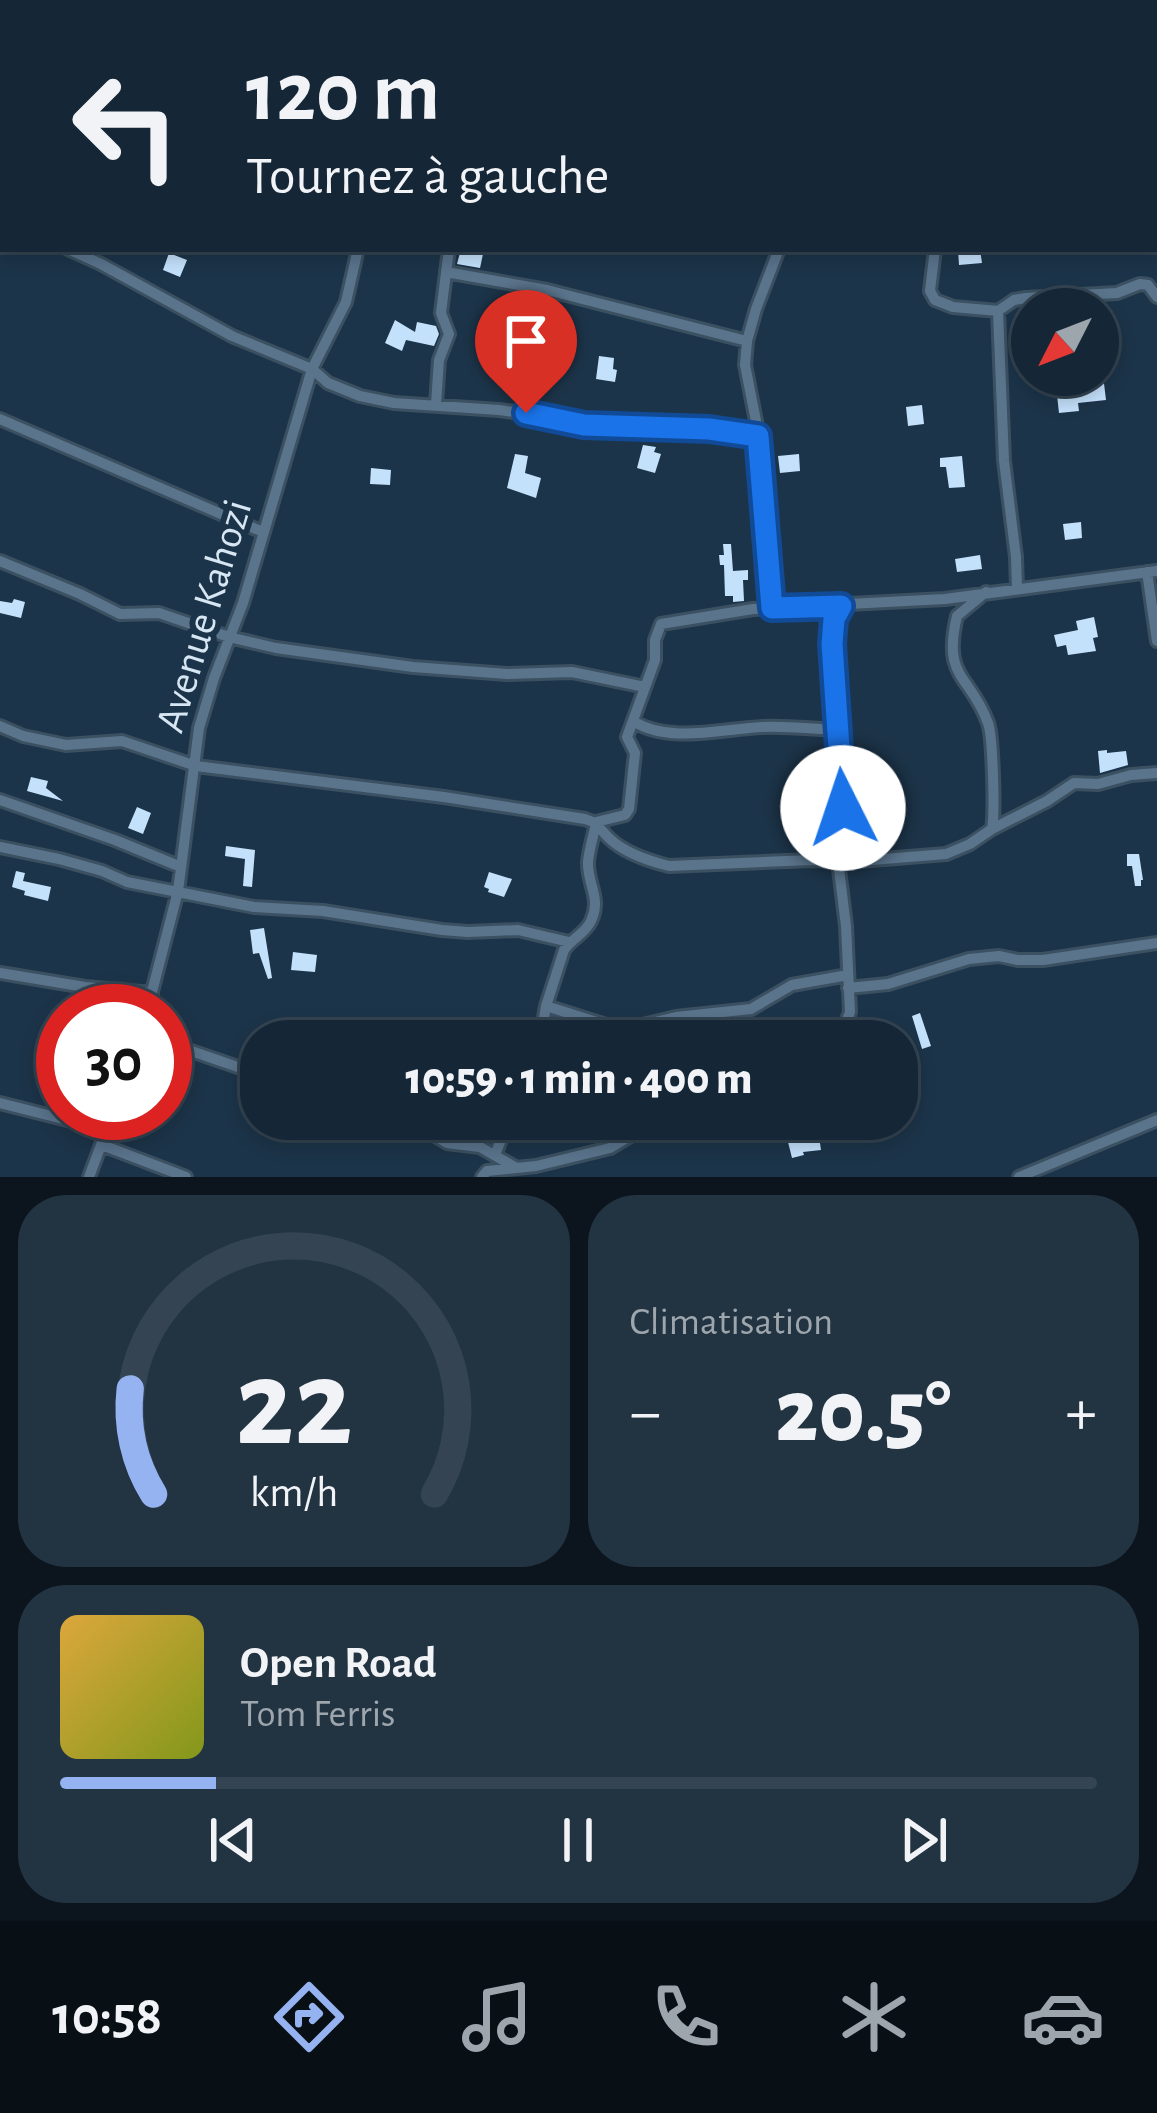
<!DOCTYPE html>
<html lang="fr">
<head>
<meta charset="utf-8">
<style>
  body { margin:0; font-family:"Alegreya Sans",sans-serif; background:#223342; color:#f1f3f6; height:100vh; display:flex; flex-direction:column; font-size:45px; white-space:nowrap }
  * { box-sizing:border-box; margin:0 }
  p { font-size:39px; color:#9da5ad }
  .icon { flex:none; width:66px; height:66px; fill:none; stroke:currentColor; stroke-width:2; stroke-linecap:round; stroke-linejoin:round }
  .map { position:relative; height:1177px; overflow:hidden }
  .details { display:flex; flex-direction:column; gap:18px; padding:18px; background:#0c151e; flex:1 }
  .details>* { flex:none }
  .guide { position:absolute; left:0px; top:0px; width:1158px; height:252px; box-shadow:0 6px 18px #0003,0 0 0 3px #344452; background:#152737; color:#f1f3f6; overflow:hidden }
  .needle { width:78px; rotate:228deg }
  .buttons { position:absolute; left:1011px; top:288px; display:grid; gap:24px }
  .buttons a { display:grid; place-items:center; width:108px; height:108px; border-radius:50%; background:#152737; box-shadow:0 6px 18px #0003,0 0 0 3px #344452; font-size:60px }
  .speed { position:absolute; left:36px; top:984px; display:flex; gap:24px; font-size:60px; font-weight:700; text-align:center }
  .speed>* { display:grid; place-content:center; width:156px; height:156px; border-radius:50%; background:#152737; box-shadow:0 6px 18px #0003,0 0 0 3px #344452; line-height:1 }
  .speed .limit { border:18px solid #d22; background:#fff; color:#111 }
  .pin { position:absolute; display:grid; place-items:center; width:102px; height:102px; color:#fff; margin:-123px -51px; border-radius:50% 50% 50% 0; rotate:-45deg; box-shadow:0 0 12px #0007 }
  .pin .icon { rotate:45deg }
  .me { position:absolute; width:132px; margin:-66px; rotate:356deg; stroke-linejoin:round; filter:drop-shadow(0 0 9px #0008) }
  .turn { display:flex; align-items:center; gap:42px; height:252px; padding:0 48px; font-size:54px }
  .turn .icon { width:156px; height:156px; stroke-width:2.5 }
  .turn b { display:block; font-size:84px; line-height:102px }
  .big { font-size:90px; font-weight:800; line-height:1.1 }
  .details .tile { flex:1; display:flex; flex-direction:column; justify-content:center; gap:18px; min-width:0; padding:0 42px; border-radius:48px; background:#223342 }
  .details .dial { align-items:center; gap:0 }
  .dial svg { height:312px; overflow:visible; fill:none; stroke:#344452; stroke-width:7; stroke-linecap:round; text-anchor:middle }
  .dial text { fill:#f1f3f6; stroke:none }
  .song { display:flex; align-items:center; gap:36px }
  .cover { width:144px; height:144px; border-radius:18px; background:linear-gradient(135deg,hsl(40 70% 55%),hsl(70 70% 35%)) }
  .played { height:12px; border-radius:6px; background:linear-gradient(90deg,#95b2f1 15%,#344452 15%) }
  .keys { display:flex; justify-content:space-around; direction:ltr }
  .heat { display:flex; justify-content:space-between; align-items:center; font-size:66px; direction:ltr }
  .details .tiles { flex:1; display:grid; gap:18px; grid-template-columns:1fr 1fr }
  .tile:last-child { grid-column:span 2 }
  .trip { position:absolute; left:240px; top:1020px; width:678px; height:120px; border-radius:48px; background:#152737; box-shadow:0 6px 18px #0003,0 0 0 3px #344452; font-weight:800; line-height:120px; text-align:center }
  .menu { display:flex; height:192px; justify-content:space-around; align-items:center; background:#081016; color:#9da5ad }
  .menu .icon { width:84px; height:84px }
  .menu .on { color:#95b2f1 }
  .menu b { font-size:54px; color:#f1f3f6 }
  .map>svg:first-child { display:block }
  .building { fill:#c4e1fc }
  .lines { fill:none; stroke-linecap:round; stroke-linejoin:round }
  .street-casing { stroke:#3b5061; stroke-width:16 }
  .street { stroke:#5a748c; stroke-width:10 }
  .route-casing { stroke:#114b97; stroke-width:30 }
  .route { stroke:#1a73e8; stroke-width:21 }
  .labels { text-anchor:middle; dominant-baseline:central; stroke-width:12; stroke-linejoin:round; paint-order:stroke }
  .street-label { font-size:42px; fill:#d7e6f3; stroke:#1c3449 }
</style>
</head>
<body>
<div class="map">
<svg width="1157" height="1177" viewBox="0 0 1157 1177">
  <rect width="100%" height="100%" fill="#1c3449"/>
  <!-- building -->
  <path class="building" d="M461,249l22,5 -3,14 -23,-4z
    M980,249l2,14 -23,2 -1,-15z
    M169,253l18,7 -7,17 -17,-7z
    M395,320l20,12 2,-10 19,4 3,8 -5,12 -28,-6 -4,11 -17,-8z
    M599,356l15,2 -1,11 4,1 -2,12 -19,-3z
    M1083,375h20l3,25 -28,3 1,8 -20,2 -2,-18 11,-1v-8l16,-1z
    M922,405l2,19 -16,2 -2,-19z
    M643,445l13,2 -2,5 7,2 -6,19 -18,-5z
    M515,454l13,2 -3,17 16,5 -5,20 -29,-10z
    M799,454l1,17 -20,2 -2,-17z
    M962,456l3,31 -16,1 -3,-21h-6v-9z
    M371,468l20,2 -1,15 -20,-1z
    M1081,522l1,16 -17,2 -2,-16z
    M723,544h8l2,27 15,-1v10h-5l1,21 -11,1v-6h-8l-1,-31h-4l-1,-10h5z
    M980,555l2,14 -25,3 -2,-13z
    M14,599l11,3 -4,16 -21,-5v-12l12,2z
    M1094,617l4,20 -5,1 3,13 -28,4 -2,-10 -9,2 -3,-12 24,-5 -2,-9z
    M1107,750v3l19,-2 2,14 -28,8 -2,-22z
    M31,777l17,4 -2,7 17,13 -36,-10z
    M137,807l14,6 -8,21 -15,-6z
    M226,846l29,4 -3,37 -9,-1 2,-27 -20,-3z
    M1127,854h12l4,26h-2v6h-6l-3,-20h-5z
    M16,871l9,2 -2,8 28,6 -3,14 -24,-6 1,-4 -13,-4z
    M489,872l23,7 -8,18 -16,-5 1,-3 -5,-2z
    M264,928l8,50 -4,1 -9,-26 -6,1 -3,-24z
    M293,952l24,3 -2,17 -24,-2z
    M920,1013l11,33 -9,3 -10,-33z
    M818,1129l3,21 -18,2 1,3 -12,3 -5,-20 14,-4v-3z"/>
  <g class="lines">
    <defs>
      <path id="street" d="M181,0l5,3
        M390,3l1,-3
        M623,3h25
        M776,3l3,-3
        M0,38l3,2
        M1155,161h2
        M0,221l3,1
        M68,249l33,15 131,72 80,33 16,14 32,13 34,7 105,7 53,7 31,8 125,4 50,7
        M935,249l-5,42 5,9 18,7 45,4 16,-11 12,-2 91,-5 23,-9 8,1 9,12
        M446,272l101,18 200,51
        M998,311l6,150 12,96 1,32
        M436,404l3,-44 10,-26 -8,-21 8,-64
        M0,419l263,113
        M0,561l80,33 40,20 39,-1 70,24 47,11 137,19 94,7 65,-2 73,15
        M1147,572l10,69
        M986,592l-29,24c-15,63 13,58 31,107 5,14 7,91 4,106
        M772,609l-16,-188 -11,-56 2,-24 9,-32 23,-60
        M633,721c36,23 88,8 129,6 25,-1 51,2 76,3
        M0,726l23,10 43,9 56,-4 74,25 248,31 141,22c14,4 15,11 25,20 15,14 39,22 59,27l142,-6 48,1 87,-7 24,-10 22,-15 55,-28 27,-18 24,1 33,-9 26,-2
        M0,800l115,40 66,27
        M0,847l59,12 43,12 25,11 127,25 69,4 119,19 26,2 50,-2 51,12
        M0,973l85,14 67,6
        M848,988l40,-4 81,-25 30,-3 19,4h25l114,-17
        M546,1006l76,24 54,-13 75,-8 41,-24 56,-10
        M147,1011l31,-120 21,-163 15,-50 29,-75 69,-234 34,-67 12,-53
        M540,1041l6,-35 18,-56c8,-12 21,-16 27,-29 11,-23 -4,-37 -3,-59 1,-13 6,-27 8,-40l29,-7 4,-6 6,-56 -8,-16 28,-77v-20l6,-16 92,-15 192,-10 212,-28
        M839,1041l11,-29 -4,-86 -7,-57 4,-61 -11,-164 2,-25 7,-13
        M165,1042l96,33
        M0,1103l107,27
        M415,1119l17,15 15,9 33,4 35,20
        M102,1145l84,32
        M495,1155l14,-36
        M89,1177l24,-64
        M482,1177l5,-6 49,-5 74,-18 32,-19 133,-10
        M1019,1177l138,-57"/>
    </defs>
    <!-- street casing -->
    <use href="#street" class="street-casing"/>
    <!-- street -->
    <use href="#street" class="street"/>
  </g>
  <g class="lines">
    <defs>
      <path id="route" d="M526,413l58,12 125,4 49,7 14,172 69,-2 -7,13 -2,25 11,164"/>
    </defs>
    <!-- route casing -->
    <use href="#route" class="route-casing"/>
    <!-- route -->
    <use href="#route" class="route"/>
  </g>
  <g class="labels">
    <!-- street labels -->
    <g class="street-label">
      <text transform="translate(204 616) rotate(-73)">Avenue Kahozi</text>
    </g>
  </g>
</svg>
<div class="buttons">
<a><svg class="needle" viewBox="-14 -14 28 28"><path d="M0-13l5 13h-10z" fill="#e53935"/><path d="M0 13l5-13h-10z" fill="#9da5ad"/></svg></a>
</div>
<div class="speed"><div class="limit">30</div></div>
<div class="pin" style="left:526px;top:413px;background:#d93025"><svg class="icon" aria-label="arrive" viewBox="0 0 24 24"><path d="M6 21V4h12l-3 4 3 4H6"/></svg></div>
<svg class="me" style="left:843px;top:808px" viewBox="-20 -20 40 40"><circle r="19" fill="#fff"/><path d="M0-13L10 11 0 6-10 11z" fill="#1a73e8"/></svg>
<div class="trip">10:59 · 1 min · 400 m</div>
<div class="guide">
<div class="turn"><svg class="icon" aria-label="left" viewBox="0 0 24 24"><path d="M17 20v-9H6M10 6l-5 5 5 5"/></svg><div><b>120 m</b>Tournez à gauche</div></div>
</div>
</div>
<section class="details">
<div class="tiles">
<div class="tile dial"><svg viewBox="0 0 100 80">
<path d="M14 69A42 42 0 1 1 86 69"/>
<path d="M14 69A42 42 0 0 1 8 42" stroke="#95b2f1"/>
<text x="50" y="56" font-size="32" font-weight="700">22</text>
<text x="50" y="72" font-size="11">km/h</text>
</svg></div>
<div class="tile"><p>Climatisation</p>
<div class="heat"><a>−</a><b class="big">20.5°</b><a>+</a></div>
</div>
<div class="tile">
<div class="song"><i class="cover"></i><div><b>Open Road</b><p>Tom Ferris</p></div></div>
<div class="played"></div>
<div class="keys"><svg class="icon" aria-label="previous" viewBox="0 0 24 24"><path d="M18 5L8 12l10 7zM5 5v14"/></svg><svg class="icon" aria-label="pause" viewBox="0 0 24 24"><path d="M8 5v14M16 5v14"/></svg><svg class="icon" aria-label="next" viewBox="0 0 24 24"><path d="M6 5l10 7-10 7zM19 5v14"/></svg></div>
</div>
</div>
</section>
<nav class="menu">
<b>10:58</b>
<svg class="icon on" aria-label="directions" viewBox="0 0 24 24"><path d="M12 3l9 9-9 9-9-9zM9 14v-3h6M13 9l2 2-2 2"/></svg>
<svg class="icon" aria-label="music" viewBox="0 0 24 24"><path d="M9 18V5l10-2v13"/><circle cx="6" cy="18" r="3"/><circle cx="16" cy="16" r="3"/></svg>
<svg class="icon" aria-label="phone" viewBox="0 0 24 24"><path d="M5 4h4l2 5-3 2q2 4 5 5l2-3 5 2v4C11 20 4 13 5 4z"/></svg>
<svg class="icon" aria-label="climate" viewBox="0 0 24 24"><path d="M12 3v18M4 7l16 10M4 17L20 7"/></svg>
<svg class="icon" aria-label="car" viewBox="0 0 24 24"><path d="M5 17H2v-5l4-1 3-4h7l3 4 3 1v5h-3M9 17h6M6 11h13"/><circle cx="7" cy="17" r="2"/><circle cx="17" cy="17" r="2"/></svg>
</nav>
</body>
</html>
